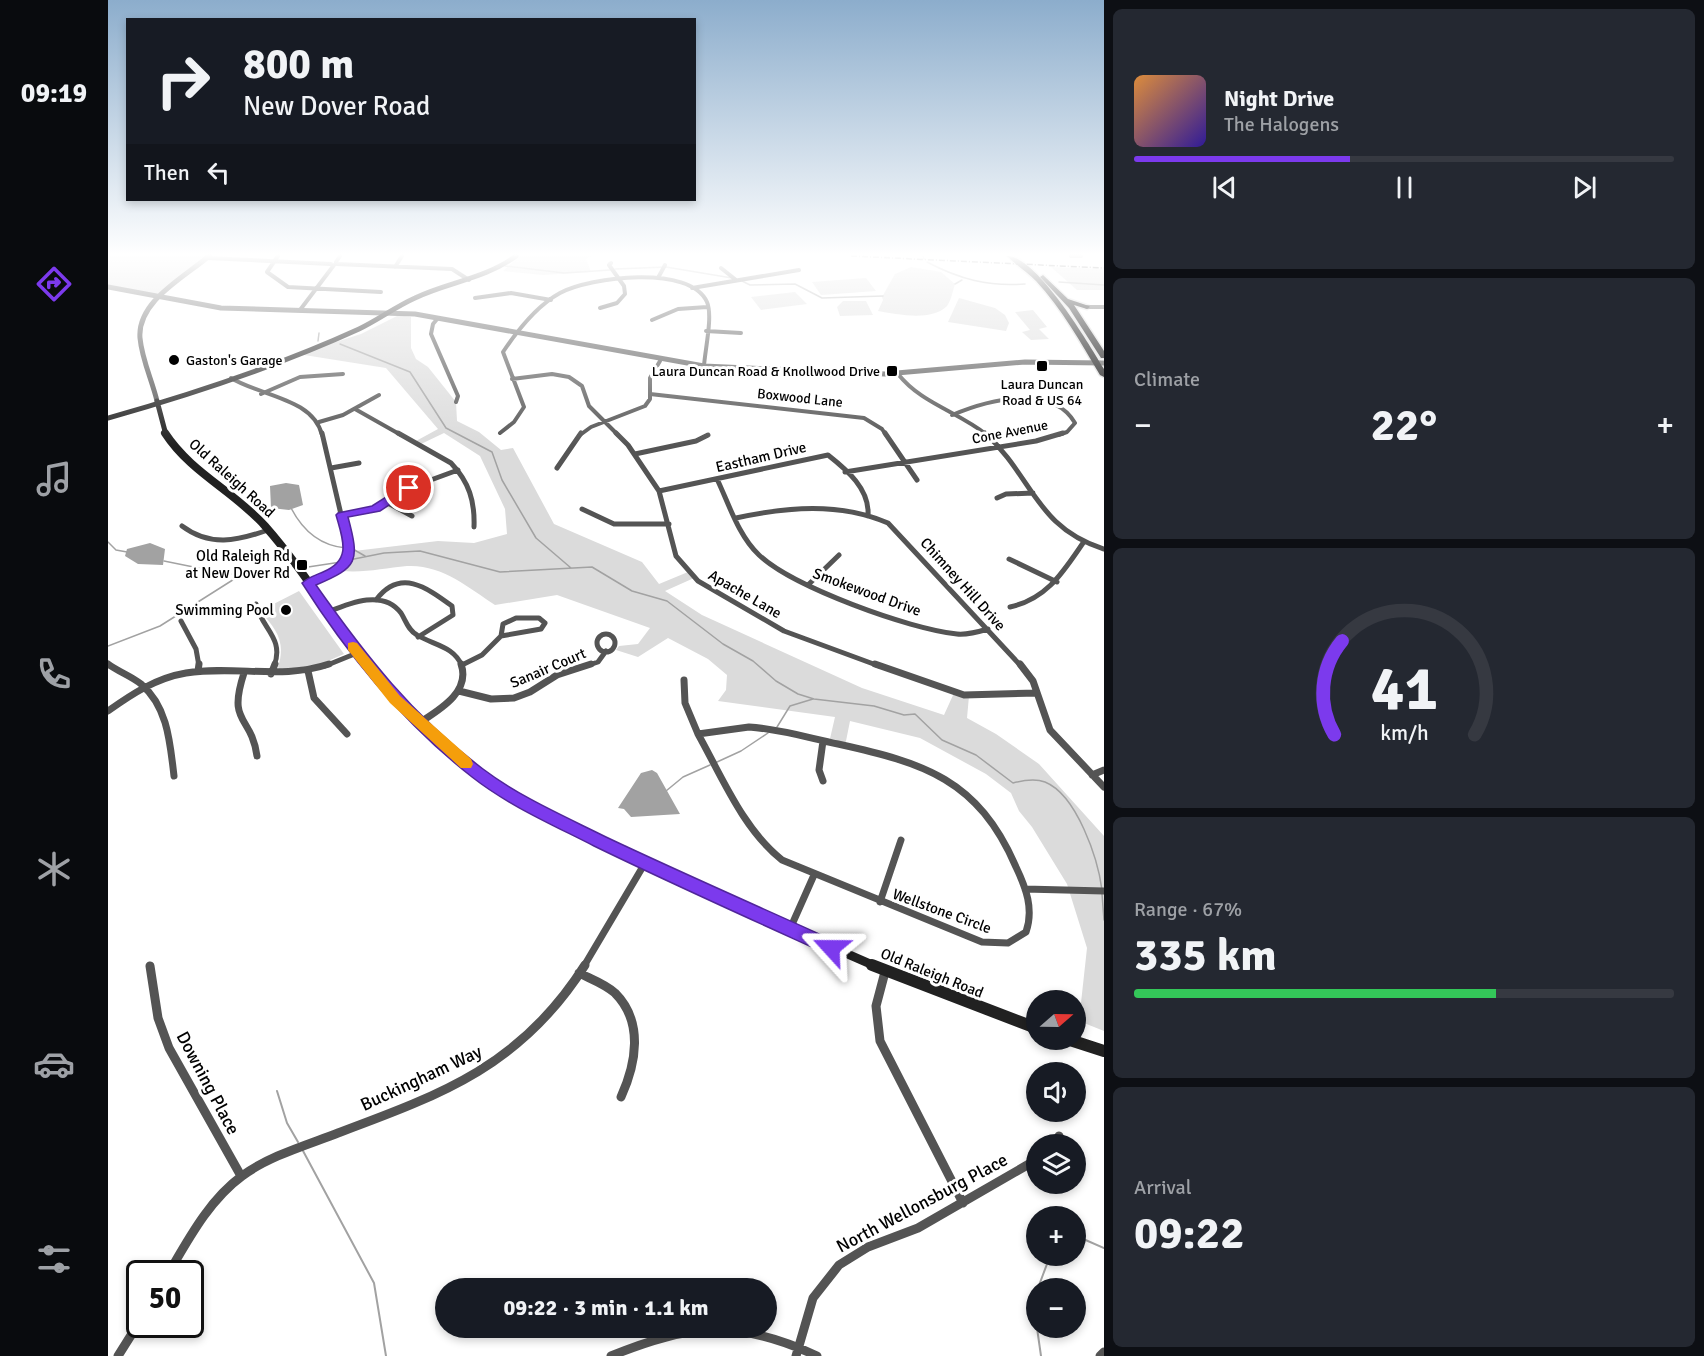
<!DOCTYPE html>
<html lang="en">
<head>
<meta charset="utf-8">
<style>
  body { margin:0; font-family:Signika,sans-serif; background:#242831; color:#f1f3f6; height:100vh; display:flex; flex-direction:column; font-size:22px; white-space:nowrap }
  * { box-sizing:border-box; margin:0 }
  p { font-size:20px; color:#9ea1a6 }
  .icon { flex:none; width:33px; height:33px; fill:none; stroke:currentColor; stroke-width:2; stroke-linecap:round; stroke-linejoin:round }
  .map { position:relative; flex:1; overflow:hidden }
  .side { display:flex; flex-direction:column; gap:9px; padding:9px; background:#0d0f14; width:600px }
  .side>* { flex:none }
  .banner { position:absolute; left:18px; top:18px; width:570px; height:183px; border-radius:0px; box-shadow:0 3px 9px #0003; background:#171b24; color:#f1f3f6; overflow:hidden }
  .needle { width:39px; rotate:70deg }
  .controls { position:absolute; left:918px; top:990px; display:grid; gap:12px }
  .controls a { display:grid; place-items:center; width:60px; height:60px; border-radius:50%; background:#171b24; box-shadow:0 3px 9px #0003; font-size:30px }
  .speed { position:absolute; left:18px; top:1260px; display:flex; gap:12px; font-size:30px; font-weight:700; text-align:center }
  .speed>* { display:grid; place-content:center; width:78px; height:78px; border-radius:50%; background:#171b24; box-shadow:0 3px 9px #0003; line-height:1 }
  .speed .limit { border:3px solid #111; border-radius:9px; background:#fff; color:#111 }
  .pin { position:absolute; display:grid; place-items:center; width:51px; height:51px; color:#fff; margin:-26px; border:3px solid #fff; border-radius:50%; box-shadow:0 2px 6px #0007 }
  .me { position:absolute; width:66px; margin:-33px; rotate:294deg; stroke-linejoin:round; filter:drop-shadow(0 0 4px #0008) }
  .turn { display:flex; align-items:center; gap:21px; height:126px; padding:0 18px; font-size:27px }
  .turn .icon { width:78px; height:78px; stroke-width:2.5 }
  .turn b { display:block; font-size:42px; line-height:51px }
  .then { display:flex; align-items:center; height:57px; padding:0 18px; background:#0003; gap:12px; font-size:22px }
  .big { font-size:45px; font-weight:800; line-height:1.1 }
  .side .card { flex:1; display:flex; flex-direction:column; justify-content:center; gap:9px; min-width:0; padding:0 21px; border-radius:9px; background:#242831 }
  .side .dial { align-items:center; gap:0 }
  .dial svg { height:156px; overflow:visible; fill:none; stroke:#363941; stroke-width:7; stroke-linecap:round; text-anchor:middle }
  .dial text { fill:#f1f3f6; stroke:none }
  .song { display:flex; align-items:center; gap:18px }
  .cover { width:72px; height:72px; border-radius:9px; background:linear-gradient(135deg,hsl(30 70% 55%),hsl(250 70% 35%)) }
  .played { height:6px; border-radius:3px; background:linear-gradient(90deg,#7c3aed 40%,#363941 40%) }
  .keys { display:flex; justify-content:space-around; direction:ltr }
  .heat { display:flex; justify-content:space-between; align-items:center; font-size:33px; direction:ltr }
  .charge { height:9px; border-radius:4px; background:linear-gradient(90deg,#34c759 67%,#363941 0) }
  .trip { position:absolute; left:327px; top:1278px; width:342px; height:60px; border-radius:30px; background:#171b24; box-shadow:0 3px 9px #0003; font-weight:800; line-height:60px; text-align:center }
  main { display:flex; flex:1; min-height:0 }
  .tab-bar { display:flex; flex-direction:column; width:108px; justify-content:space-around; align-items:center; background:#090b0e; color:#9ea1a6 }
  .tab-bar .icon { width:42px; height:42px }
  .tab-bar .active { color:#7c3aed }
  .tab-bar b { font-size:27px; color:#f1f3f6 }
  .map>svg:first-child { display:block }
  .green { fill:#dbdbdb }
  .water { fill:#a2a2a2 }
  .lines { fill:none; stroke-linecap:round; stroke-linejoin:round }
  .stream-far1 { stroke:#a2a2a2; stroke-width:1.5 }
  .stream { stroke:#a2a2a2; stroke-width:2 }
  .trunk-casing { stroke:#dbdbdb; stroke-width:3 }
  .minor-far3 { stroke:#545454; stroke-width:4 }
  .minor-far2 { stroke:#545454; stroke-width:5 }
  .minor-far1 { stroke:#545454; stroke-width:7 }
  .minor { stroke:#545454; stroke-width:9 }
  .tertiary { stroke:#545454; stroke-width:5 }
  .secondary-far3 { stroke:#212121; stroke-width:5 }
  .secondary-far2 { stroke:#212121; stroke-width:8 }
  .secondary-far1 { stroke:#212121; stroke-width:9 }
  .secondary { stroke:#212121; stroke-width:12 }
  .trunk { fill:#000; fill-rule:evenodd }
  .rail { stroke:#000; stroke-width:1.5; stroke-dasharray:6 2 1 2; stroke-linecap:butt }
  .route { fill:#7c3aed; stroke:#51269a; stroke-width:1.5 }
  .slow { fill:#f59e0b }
  .poi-dot { fill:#000; stroke:#fff; stroke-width:2 }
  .labels { text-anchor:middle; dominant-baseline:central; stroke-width:6; stroke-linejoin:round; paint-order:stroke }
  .far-poi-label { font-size:14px; fill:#000; stroke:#fff; text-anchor:start }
  .far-street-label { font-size:14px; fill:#000; stroke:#fff }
  .street-label { font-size:15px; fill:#000; stroke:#fff }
  .poi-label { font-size:15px; fill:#000; stroke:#fff; text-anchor:end }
  .near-street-label { font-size:18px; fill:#000; stroke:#fff }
</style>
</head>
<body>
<main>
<nav class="tab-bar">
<b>09:19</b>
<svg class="icon active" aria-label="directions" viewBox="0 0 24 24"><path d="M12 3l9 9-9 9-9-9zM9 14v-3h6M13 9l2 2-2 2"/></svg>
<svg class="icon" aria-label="music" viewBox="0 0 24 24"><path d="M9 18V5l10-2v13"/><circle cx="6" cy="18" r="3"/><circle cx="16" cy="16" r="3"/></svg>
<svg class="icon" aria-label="phone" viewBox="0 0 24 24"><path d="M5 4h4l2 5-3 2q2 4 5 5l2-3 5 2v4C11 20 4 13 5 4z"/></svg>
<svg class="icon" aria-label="climate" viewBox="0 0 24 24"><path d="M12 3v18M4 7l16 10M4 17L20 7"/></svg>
<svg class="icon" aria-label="car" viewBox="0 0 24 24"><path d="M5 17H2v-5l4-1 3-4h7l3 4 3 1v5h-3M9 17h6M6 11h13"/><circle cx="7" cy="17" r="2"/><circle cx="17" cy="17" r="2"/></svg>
<svg class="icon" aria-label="filters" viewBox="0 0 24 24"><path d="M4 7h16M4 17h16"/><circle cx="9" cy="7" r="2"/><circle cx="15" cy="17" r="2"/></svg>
</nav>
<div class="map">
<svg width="996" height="1356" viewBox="0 0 996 1356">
  <rect width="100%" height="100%" fill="#fff"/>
  <!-- green -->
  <path class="green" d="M2,256h97l-47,40 -52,-11z
    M412,256h72l-6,3 5,13 -48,3 -40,-4z
    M803,267l30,5 14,12c-2,6 -4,17 -8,22 -16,16 -50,8 -69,5l5,-11 -1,-3 13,-23z
    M943,267l53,2v21h-27z
    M758,278l10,13 -55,4 -9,-13z
    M687,292l12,12 -46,6 -10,-13z
    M851,298l36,10 10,7 4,8 -3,8 -58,-9z
    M735,301h23l7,14 -33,1 -3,-9z
    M925,310l14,17 -8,2 10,10 -18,1 -9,-8 8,-2 -15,-18z
    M291,315l12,2v31l5,11 12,8 28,35 1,19 22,11 22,18 12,-2 41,76 88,38 17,22 29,-12 6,6 -29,13 37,24 160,73 82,27 10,-22 15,3 -2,22 29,16 43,30 65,72v195l-25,-10 8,-73 -20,-64 -35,-57 -13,-16 -8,-18 -25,-19 -66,-36 -70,-17 -5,25 -16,-3 6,-26 -117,-16 8,-11 1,-15 -19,-16 -40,-21 -30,19 -22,-7 3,-4 19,-2 12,-16 -93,-33 -62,10c-27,-18 -54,-41 -88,-39 -22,2 -42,7 -65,5l9,-9 3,-11 84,-10 36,2 33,-9 -2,-25 -25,-53 -36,-23 -23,11 -5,-3 22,-12 -52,-61 -88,-14 63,-20z
    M191,591l45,63 -23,10 -41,6 -2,-3c8,-25 -1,-37 -18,-56z"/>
  <!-- water -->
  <path class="water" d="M178,483l13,2 4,20 -14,5 -18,-2 -1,-22z
    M42,543l15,6 -2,16 -25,-1 -13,-8 2,-7z
    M544,770l5,3 23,41 -49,3 -7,-8 -6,-1 23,-35z"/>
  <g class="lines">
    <!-- stream-far1 -->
    <path class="stream-far1" d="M815,256l1,3
      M819,262c32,17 62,25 98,22
      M397,266l59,7 46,-3
      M507,269l51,-2 66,11
      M634,281l8,4 45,-1 27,14 61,-2
      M951,282l45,3
      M847,284l7,-4
      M210,341l1,-8
      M232,344l70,28 36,56 46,24 10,28 34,58 35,30
      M183,508c12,23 29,38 55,40
      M0,542l8,8 11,2
      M243,548l14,8
      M241,560l35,-7 36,-2 80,21 92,-5 40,24 35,10 56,43 30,17 23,20 22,13 16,5 60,7 30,9 11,-1 27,26 34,15 37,28c11,-3 22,-5 32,-1 32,13 53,77 57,108
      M56,561l64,13 59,-1
      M200,567l33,-5
      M0,646l52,-20 79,-50
      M669,727l13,-21 23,-7
      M609,762l24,-11 27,-18
      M558,791l17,-14 27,-12
      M994,894l2,26"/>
    <!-- stream -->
    <path class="stream" d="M169,1091l10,32 11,19
      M194,1149l72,134 12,73
      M968,1239l5,-1 23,10
      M930,1288l12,-32
      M928,1292v9
      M929,1328l4,28"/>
    <defs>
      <path id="trunk" d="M899,256c30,0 82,88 97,113v8l-4,-2c-19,-32 -38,-66 -64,-94 -9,-9 -20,-16 -29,-25z
        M935,275l25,24 21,7 1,1 -3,2 -13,-4 30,46v7h-3l-32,-50 -28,-30 -1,-1z"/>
    </defs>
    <!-- trunk casing -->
    <use href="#trunk" class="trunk-casing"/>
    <!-- minor-far3 -->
    <path class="minor-far3" d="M170,256l-11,16 21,15 93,5
      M963,256h10
      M99,258l124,6
      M228,262l4,-6
      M229,264l115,5 17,11
      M287,267l7,-11
      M613,268l15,12
      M550,278l7,-13
      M584,288l107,-18
      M367,298l36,-5 40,7
      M979,307h17
      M492,308l17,-5 8,-9 -1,-8 -15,-21 2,-2
      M192,310l34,-45
      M330,318l-5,6 -2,10 27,62 -2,6
      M544,320l26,-11 29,-2
      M598,331l35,2
      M790,374c24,30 59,37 89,61
      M123,378c29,18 82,20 91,57
      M404,379l40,-5 17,3 13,9 7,20 29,29
      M153,394l39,-17 43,-3
      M542,394l214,24 18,11 4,6
      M247,409l46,26
      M844,415c35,-15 100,-32 123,8l-8,9 -9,3
      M211,422l24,-7 36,-20
      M392,433l14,-11 10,-15 -21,-55c14,-21 35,-47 57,-59 30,-16 130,-29 147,9 6,14 -2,48 -3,64
      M472,435l11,-8 54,-21 5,-7v-21l10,-17"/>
    <!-- minor-far2 -->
    <path class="minor-far2" d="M290,433l53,30c18,19 24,38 23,64
      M508,433l12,12 31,46 17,65 22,25 86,50 95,35
      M777,433l32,47
      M877,433c48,44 51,95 119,116
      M527,454l61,-13 12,-6
      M223,468l28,-5
      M449,468l24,-35
      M737,472l191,-31 27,-8
      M609,479c12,25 21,56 42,76 34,32 150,74 198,79 10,1 21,-2 31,-5
      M551,491l169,-36c19,15 42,34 40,61
      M889,498l9,-4 27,-1
      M280,503l24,13
      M474,509l32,15h55
      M234,515l34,-7 33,-20 49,-18
      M628,518c51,-11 103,-16 152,5l133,143
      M74,526c28,21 55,15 86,4
      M901,559l48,23
      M200,583l30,-12 12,-18 -28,-120
      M701,584l30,-29
      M268,600c24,-32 50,-13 76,6l1,9 -35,22
      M148,604c5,24 29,34 18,62
      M902,607c37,-8 53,-35 73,-64
      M220,612c22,-9 55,-23 73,1 5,8 7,17 16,22 16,10 37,11 45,31
      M408,618h23l6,5 -4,6 -40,7 2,-12z
      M73,621l15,28 3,17
      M489 643a9 9 0 1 1 18 0a9 9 0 1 1-18 0Z
      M0,664l2,2
      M354,665l20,-10 19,-19
      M217,666l32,-13
      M478,666l12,-4 8,-11"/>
    <!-- minor-far1 -->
    <path class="minor-far1" d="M0,664c11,8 23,12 33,20 27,23 29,59 33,92
      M767,664l89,31 73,-2
      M912,664l13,17 17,49 54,57
      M90,671l1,-7
      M200,671l6,27 33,36
      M136,673c-17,52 7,41 13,83
      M163,674l4,-10
      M576,680l1,23 13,31
      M351,691l32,8 23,-1 16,-6 27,-17 34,-11
      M0,711c24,-17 48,-33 78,-38 49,-8 96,7 143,-9
      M311,723c20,-13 52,-31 42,-59
      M641,727c31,2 60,11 89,17 86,19 140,35 178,123 10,21 18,42 10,65l-18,11 -26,-1 -200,-82c-39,-31 -60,-83 -84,-126z
      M715,741l-4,29 4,11
      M984,775l12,-5
      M917,889l79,2
      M772,902l21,-62
      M682,929l24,-54
      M476,966l61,-103"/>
    <!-- minor -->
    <path class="minor" d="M42,966l8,52 11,30 72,128
      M777,972l-9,34 4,35 83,162
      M471,973c12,6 26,11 36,20 29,29 21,71 6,104
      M947,1144l4,-8
      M60,1274c20,-34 41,-74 74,-98 27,-20 65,-31 96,-43 105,-39 184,-68 247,-168
      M10,1356l22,-35
      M503,1356c78,-32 128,-37 206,0
      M688,1356l17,-58 26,-33 29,-18 50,-19 118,-68
      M992,1356l4,-4"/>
    <!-- tertiary -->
    <path class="tertiary" d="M0,287l113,21 194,6 289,52 181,8 140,-12 79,1
      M49,401c-5,-21 -15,-41 -17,-63 -3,-37 45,-61 69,-82"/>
    <!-- secondary-far3 -->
    <path class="secondary-far3" d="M49,401l9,34
      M0,418c85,-24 170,-52 251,-89 19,-9 36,-22 56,-31 33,-16 70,-19 101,-42"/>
    <!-- secondary-far2 -->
    <path class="secondary-far2" d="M57,433c26,40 69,58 100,93 38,43 68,94 103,140"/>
    <!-- secondary-far1 -->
    <path class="secondary-far1" d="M259,664c92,118 201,166 334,225 58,25 116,52 174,77"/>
    <!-- secondary -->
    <path class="secondary" d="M764,965l164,63
      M962,1040l34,11"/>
    <!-- trunk -->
    <use href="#trunk" class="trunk"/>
    <!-- rail -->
    <path class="rail" d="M743,256l253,12"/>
  </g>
  <!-- sky -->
  <linearGradient id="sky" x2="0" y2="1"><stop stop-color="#8cadcc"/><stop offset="0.57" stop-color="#fff"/><stop offset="1" stop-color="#fff" stop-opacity="0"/></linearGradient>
  <rect width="996" height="446" fill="url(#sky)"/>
  <!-- route -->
  <path class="route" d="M297,485l10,3 -35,23 -32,6c12,45 10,50 -32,68 50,71 96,130 167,184 37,28 81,47 123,68 76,36 154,70 231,105l3,6 -3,5 -6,3 -6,-3c-77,-35 -155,-70 -231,-107 -41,-21 -85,-40 -122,-69 -69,-54 -123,-120 -170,-194 5,-5 14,-8 21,-11 29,-12 20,-32 13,-57l2,-2 34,-7z"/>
  <!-- slow -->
  <path class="slow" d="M245,642l4,1 43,53 71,63 2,5 -2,4h-10l-71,-65 -42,-53v-7z"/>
  <!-- markers -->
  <g class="poi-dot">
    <circle cx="66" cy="360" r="6"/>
    <rect x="928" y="360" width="12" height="12" rx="3"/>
    <rect x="778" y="365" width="12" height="12" rx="3"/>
    <rect x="188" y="559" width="12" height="12" rx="3"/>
    <circle cx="178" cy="610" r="6"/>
  </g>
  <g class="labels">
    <!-- far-poi labels -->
    <g class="far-poi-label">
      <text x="78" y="360">Gaston's Garage</text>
      <text x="772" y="371" text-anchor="end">Laura Duncan Road &amp; Knollwood Drive</text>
      <text x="934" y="384" text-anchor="middle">Laura Duncan<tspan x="934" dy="16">Road &amp; US 64</tspan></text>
    </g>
    <!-- far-street labels -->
    <g class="far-street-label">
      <text transform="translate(692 398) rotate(6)">Boxwood Lane</text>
      <text transform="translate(902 432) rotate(-11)">Cone Avenue</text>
    </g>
    <!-- street labels -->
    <g class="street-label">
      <text transform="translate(653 457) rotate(-13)">Eastham Drive</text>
      <text transform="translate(124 478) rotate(42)">Old Raleigh Road</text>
      <text transform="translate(855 584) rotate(48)">Chimney Hill Drive</text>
      <text transform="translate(759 592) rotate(20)">Smokewood Drive</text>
      <text transform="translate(637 594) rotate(30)">Apache Lane</text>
      <text transform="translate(440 668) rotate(-23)">Sanair Court</text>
      <text transform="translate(834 911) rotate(20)">Wellstone Circle</text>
      <text transform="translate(824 973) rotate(22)">Old Raleigh Road</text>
    </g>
    <!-- poi labels -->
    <g class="poi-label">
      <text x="182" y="556">Old Raleigh Rd<tspan x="182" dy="17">at New Dover Rd</tspan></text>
      <text x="166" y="610">Swimming Pool</text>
    </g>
    <!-- near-street labels -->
    <g class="near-street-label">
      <text transform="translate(313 1078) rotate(-25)">Buckingham Way</text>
      <text transform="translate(100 1083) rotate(62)">Downing Place</text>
      <text transform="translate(814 1203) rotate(-28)">North Wellonsburg Place</text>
    </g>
  </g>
</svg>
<div class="controls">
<a><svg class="needle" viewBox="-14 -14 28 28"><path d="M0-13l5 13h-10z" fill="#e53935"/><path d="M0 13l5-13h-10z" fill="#9ea1a6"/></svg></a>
<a><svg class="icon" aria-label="sound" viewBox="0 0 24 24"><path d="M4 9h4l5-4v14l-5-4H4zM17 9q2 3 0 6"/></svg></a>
<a><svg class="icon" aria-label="layers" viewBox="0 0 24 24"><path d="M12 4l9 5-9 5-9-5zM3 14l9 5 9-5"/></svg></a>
<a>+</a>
<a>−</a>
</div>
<div class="speed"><div class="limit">50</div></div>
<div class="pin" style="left:301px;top:488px;background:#d93025"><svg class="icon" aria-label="arrive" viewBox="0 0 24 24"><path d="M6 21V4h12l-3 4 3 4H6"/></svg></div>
<svg class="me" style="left:723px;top:948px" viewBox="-20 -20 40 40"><path d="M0-17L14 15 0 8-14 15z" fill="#7c3aed" stroke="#fff" stroke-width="4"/></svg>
<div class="trip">09:22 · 3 min · 1.1 km</div>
<div class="banner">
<div class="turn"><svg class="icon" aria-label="right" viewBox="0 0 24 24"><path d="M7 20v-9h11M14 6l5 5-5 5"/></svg><div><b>800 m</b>New Dover Road</div></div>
<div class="then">Then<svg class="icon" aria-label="left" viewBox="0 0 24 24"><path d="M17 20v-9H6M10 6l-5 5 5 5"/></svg></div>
</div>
</div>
<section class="side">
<div class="card">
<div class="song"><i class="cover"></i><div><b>Night Drive</b><p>The Halogens</p></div></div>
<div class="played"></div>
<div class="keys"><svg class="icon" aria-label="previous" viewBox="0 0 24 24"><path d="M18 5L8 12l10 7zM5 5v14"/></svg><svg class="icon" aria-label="pause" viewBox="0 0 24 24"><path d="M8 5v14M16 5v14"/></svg><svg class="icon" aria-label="next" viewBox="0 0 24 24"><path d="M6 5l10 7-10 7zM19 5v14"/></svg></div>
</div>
<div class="card"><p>Climate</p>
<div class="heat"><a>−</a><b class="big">22°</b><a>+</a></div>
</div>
<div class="card dial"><svg viewBox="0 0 100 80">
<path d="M14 69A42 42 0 1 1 86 69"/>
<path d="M14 69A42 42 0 0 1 18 21" stroke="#7c3aed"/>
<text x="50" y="56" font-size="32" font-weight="700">41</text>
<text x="50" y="72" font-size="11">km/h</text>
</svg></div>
<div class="card"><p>Range · 67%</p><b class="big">335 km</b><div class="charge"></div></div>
<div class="card"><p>Arrival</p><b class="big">09:22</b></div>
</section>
</main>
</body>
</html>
